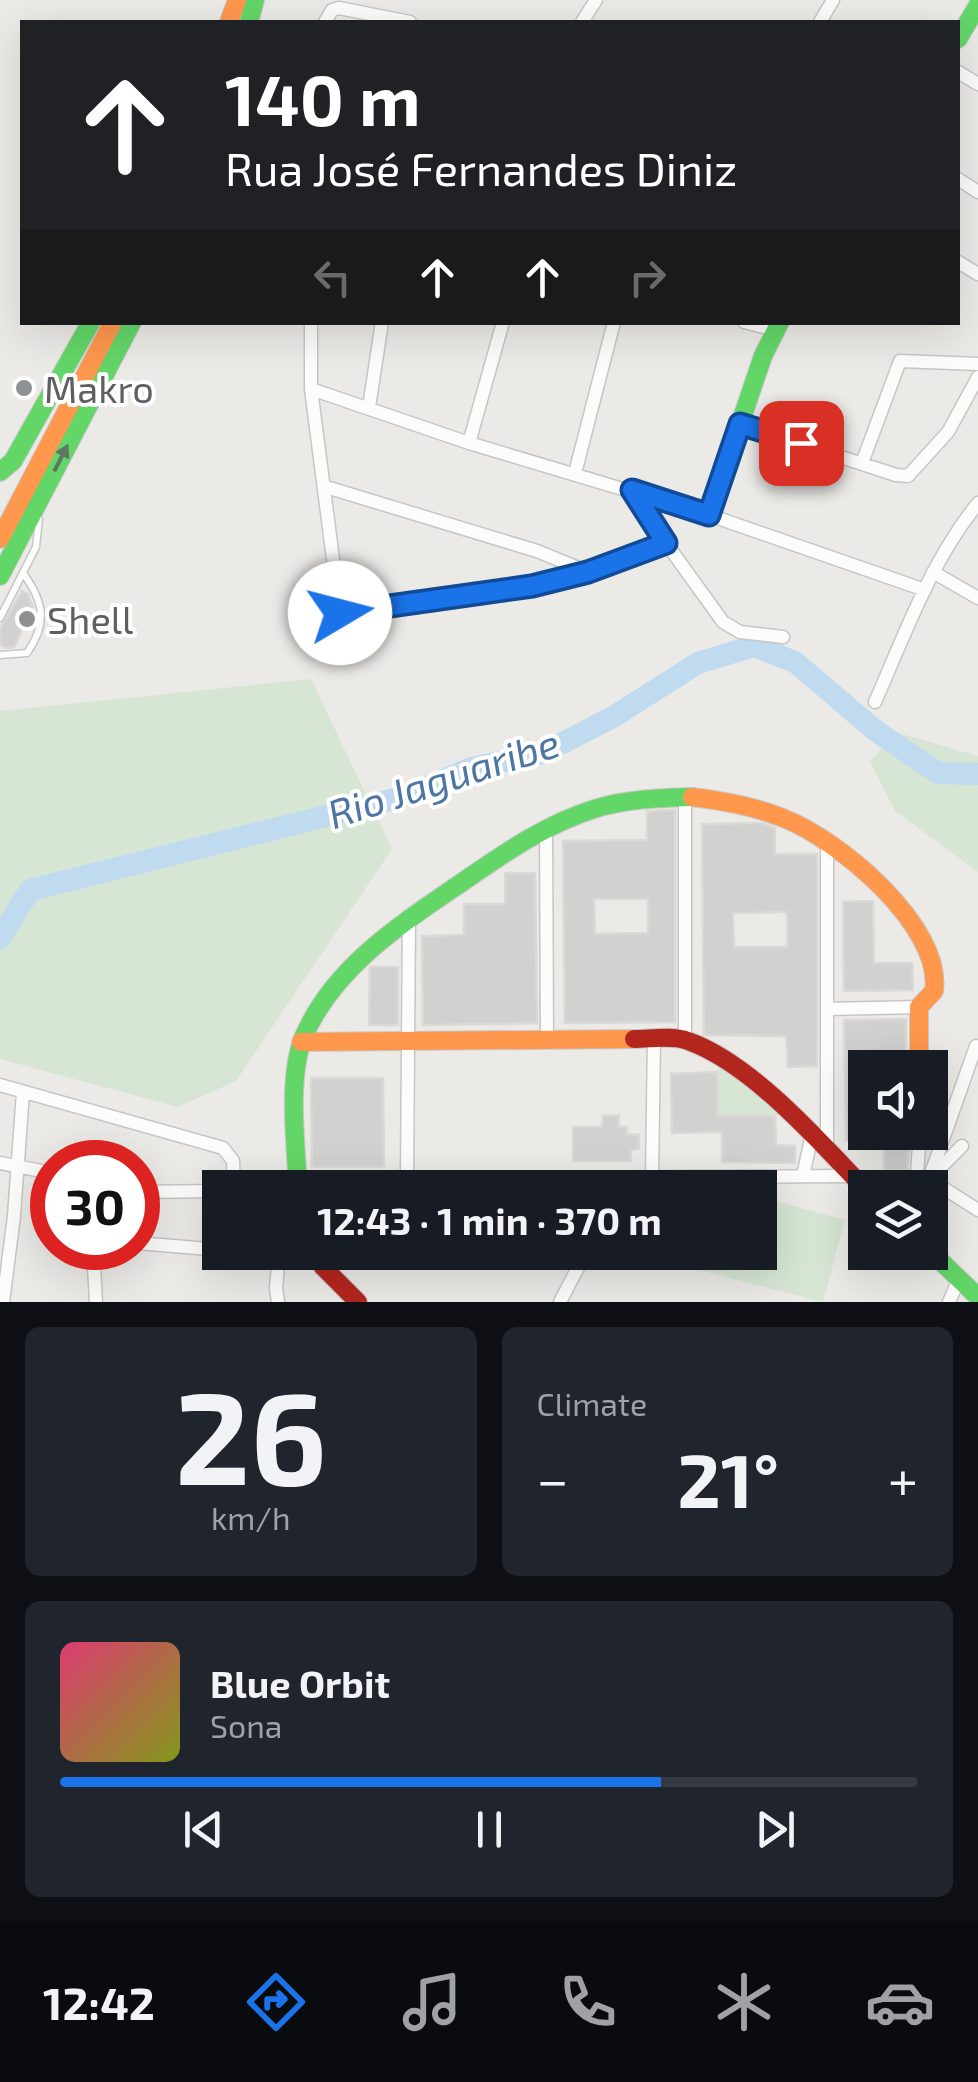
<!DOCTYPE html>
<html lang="en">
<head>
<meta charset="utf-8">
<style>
  body { margin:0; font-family:"Exo 2",sans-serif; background:#20242c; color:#f1f3f6; height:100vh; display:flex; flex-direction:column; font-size:38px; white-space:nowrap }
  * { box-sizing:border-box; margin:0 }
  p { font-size:32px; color:#9ea1a6 }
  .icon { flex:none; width:55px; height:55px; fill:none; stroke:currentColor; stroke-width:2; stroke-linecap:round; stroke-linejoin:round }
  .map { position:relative; height:1302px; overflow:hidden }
  .details { display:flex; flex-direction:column; gap:25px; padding:25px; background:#0d0f14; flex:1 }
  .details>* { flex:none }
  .top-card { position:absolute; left:20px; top:20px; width:940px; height:305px; border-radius:0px; box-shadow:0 10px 40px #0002; background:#202124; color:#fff; overflow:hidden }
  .fabs { position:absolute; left:848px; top:1050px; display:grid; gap:20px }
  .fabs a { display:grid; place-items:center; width:100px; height:100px; border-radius:0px; background:#171b24; box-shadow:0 10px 40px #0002; font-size:50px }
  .speed { position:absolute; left:30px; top:1140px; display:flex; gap:20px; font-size:50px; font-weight:700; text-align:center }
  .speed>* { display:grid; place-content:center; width:130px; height:130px; border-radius:50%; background:#171b24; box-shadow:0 10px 40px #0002; line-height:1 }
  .speed .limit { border:15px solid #d22; background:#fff; color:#111 }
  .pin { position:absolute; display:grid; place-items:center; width:85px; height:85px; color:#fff; margin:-42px; border-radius:20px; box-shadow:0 5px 15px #0006 }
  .me { position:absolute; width:110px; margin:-55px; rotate:82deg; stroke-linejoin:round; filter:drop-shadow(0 0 8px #0008) }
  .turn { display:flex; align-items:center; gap:35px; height:210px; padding:0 40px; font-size:45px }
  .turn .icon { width:130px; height:130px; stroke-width:2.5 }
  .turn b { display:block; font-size:70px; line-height:85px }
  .lanes { display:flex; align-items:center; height:95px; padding:0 40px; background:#0003; justify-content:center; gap:50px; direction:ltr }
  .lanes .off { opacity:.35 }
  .big { font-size:75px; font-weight:700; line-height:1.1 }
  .details .card { flex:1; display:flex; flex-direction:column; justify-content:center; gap:15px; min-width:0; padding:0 35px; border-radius:15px; background:#20242c }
  .details .dial { align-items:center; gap:0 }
  .dial b { font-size:130px; line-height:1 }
  .song { display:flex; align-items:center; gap:30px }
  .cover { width:120px; height:120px; border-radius:15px; background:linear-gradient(135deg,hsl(340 70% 55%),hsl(70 70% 35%)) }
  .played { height:10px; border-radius:5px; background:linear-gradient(90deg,#1a73e8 70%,#363941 70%) }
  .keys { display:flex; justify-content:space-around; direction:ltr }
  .heat { display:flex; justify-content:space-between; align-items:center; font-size:55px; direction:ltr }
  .details .tiles { flex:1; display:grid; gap:25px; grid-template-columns:1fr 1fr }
  .card:last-child { grid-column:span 2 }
  .trip { position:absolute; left:202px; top:1170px; width:575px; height:100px; border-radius:0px; background:#171b24; box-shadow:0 10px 40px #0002; font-weight:700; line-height:100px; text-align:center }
  .menu { display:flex; height:160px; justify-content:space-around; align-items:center; background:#090b0e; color:#9ea1a6 }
  .menu .icon { width:70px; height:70px }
  .menu .current { color:#1a73e8 }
  .menu b { font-size:45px; color:#f1f3f6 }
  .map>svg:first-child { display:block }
  .green { fill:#d6e5d4 }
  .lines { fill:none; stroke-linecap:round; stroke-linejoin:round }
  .river { stroke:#c0dbf0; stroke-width:22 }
  .building { fill:#d2d1cf; stroke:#dad9d6; stroke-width:2.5; fill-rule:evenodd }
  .lane-casing { stroke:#c6c6c6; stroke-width:9 }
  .street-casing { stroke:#c6c6c6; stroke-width:15 }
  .fast-casing { stroke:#c8c8c8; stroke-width:20 }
  .slow-casing { stroke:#c8c8c8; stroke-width:20 }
  .jam-casing { stroke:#c8c8c8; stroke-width:20 }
  .lane { stroke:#fcfcfb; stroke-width:6 }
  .street { stroke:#fcfcfb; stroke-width:12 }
  .fast { stroke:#63d668; stroke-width:18 }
  .slow { stroke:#ff974d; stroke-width:18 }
  .jam { stroke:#b3261e; stroke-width:18 }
  .oneway { fill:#5e7764 }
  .route-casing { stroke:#114b97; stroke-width:25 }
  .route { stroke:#1a73e8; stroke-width:18 }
  .poi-dot { fill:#8f9091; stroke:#fff; stroke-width:4 }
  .labels { text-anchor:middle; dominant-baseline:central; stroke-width:8; stroke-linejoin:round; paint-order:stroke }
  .poi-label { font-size:38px; fill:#5d5f63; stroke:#fff; text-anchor:start }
  .water-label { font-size:40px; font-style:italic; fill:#4d76a4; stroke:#fff }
</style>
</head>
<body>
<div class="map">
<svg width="978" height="1302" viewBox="0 0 978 1302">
  <rect width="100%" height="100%" fill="#ebeae7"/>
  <!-- green -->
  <path class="green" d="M311,679l81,170 -156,232 -58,26 -178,-48v-348z
    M895,732l83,24v116l-83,-61 -25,-49z
    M718,1059l71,56 -72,1z
    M760,1197l85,23 -22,82 -124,-32 4,-17 57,-1z"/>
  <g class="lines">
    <!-- river -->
    <path class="river" d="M0,938l30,-48 373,-93 68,-29 72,-15 70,-36 85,-54 56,-17 41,16 81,69 62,42 40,1"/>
  </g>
  <!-- building -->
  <path class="building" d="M22,591l6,3 5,15 -19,38 -8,1 -6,-3v-16z
    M675,810v212l-110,1 -2,-182 84,-1v-29zM594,899h54v34l-53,1z
    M761,823l14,5v26h42v212l-29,1 -2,-31 -82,-1 -2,-211zM787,912v35h-53l-1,-34z
    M505,873h30l2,150 -114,2 -1,-89 42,-1v-31h41z
    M873,901l1,62h38l1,27 -69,1 -1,-89z
    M370,967h28v58h-29z
    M906,1019v49h-41v72h-19l-2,-120z
    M717,1072v44h58l1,29 19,1v17l-73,-1v-30l-50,1 -1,-59z
    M311,1078h72l1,89h-72z
    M619,1115l-1,12h9l-1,7 13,1v14l-8,1v11h-58v-34h29l1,-11z
    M884,1132h26l-3,38h-23z"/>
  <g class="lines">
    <defs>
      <path id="lane" d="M0,618l36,-71 3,-28
        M0,655l27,-2c21,-30 17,-51 -4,-80"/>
      <path id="street" d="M325,22l7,-12 7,-2 71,14
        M582,22l14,-22
        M820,22l13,-22
        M958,72l20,12
        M958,179l20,13
        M958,262l20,12
        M311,322v67l29,224 191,-27 57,-14 78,-29
        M744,322l32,8
        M311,389l158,54 240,72 216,75
        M369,407l13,-85
        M740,424l156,51 12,1 40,-44 30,-55
        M469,443l34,-121
        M862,463l38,-102 78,3
        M575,473l39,-151
        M326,487l211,64 51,21
        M633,490l33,53 57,79 17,10 43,5
        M933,572l45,26
        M875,702c30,-68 56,-141 103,-199
        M546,828l1,211
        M827,1009l92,-2
        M685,1039v-243
        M0,1085l223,63 10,13 1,27
        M962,1146l-33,33 49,31
        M827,1149v-310
        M0,1163l52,10
        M803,1176l9,-42
        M652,1177l2,-140
        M407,1179l2,-262
        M918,1182l7,2 4,-5 47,-133
        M262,1188l145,-9 445,-3
        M916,1188l4,-56
        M138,1192l82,-1
        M138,1243l82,7
        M93,1248l3,54
        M258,1252l59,5
        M3,1302l11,-86 9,-124
        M278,1302l-2,-14 3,-34
        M560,1302l26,-50
        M949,1302l10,-23"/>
      <path id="fast" d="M249,22l6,-22
        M958,39l20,-34
        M0,472l13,-11 78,-139
        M709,515l54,-159 17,-34
        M0,576l132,-254
        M298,1188c-2,-44 -11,-111 6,-152 30,-69 97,-112 157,-153 42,-29 83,-58 133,-74 32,-10 65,-11 98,-12
        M930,1251l48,46"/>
      <path id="slow" d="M229,22l8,-22
        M0,539l113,-217
        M692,797c31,4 61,9 91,21 55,21 160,108 151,173l-15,16v61
        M301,1042l333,-3"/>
      <path id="jam" d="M634,1039c16,0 39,-4 54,2 63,22 131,100 177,148
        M314,1252l9,15 35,35"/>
    </defs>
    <!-- lane casing -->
    <use href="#lane" class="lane-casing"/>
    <!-- street casing -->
    <use href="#street" class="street-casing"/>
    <!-- fast casing -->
    <use href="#fast" class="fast-casing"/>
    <!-- slow casing -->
    <use href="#slow" class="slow-casing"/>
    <!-- jam casing -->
    <use href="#jam" class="jam-casing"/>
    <!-- lane -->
    <use href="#lane" class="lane"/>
    <!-- street -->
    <use href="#street" class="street"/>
    <!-- fast -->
    <use href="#fast" class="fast"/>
    <!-- slow -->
    <use href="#slow" class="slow"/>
    <!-- jam -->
    <use href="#jam" class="jam"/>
  </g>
  <!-- one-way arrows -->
  <defs><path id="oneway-solid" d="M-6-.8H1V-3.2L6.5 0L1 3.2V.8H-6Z" transform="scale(2.5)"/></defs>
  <use class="oneway" href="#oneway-solid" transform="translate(61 458) rotate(-63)"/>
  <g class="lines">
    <defs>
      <path id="route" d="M340,613l192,-27 56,-14 78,-29 -34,-53 77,25 31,-91 61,19"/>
    </defs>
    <!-- route casing -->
    <use href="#route" class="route-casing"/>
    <!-- route -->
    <use href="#route" class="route"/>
  </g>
  <!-- markers -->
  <g class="poi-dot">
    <circle cx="24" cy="388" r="10"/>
    <circle cx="27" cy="619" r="10"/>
  </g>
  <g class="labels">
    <!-- poi labels -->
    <g class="poi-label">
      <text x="44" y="388">Makro</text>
      <text x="47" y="619">Shell</text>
    </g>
    <!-- water labels -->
    <g class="water-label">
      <text transform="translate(443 777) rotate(-18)">Rio Jaguaribe</text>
    </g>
  </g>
</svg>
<div class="fabs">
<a><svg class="icon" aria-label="sound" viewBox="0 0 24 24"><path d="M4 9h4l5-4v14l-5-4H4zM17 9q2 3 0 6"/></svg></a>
<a><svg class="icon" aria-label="layers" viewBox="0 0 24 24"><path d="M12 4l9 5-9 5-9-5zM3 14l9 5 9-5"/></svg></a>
</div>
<div class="speed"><div class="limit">30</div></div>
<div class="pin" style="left:801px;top:443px;background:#d93025"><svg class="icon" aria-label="arrive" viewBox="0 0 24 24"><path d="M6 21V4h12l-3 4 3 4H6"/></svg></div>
<svg class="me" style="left:340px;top:613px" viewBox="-20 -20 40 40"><circle r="19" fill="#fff"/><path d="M0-13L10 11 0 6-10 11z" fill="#1a73e8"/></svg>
<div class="trip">12:43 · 1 min · 370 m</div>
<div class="top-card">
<div class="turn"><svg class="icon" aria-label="ahead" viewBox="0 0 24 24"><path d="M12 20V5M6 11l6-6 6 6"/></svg><div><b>140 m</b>Rua José Fernandes Diniz</div></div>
<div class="lanes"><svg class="icon off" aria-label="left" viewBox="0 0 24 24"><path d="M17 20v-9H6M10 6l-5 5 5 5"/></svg><svg class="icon" aria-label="ahead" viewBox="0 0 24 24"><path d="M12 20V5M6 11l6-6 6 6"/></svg><svg class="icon" aria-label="ahead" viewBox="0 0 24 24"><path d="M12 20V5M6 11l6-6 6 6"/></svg><svg class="icon off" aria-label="right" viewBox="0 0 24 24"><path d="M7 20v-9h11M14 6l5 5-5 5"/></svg></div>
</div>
</div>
<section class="details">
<div class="tiles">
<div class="card dial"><b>26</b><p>km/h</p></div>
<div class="card"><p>Climate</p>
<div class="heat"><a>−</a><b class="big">21°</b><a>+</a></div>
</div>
<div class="card">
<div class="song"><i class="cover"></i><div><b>Blue Orbit</b><p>Sona</p></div></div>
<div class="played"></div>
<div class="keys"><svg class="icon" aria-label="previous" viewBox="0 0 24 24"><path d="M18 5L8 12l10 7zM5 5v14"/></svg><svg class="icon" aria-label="pause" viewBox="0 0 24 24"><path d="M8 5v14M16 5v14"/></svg><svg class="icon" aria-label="next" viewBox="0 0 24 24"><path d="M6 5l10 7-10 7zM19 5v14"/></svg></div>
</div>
</div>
</section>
<nav class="menu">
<b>12:42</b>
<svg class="icon current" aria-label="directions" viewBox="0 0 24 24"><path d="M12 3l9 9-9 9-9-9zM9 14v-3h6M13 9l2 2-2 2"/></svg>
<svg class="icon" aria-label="music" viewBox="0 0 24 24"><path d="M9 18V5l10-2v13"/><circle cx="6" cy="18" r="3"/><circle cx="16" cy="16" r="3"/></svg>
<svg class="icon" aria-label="phone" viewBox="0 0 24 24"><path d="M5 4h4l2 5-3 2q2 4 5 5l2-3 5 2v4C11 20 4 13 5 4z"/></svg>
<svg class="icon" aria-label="climate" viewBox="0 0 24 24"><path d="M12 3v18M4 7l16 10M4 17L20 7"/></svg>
<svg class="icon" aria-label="car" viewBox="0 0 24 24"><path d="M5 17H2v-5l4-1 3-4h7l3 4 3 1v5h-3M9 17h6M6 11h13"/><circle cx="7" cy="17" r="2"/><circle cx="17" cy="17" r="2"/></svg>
</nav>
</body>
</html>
